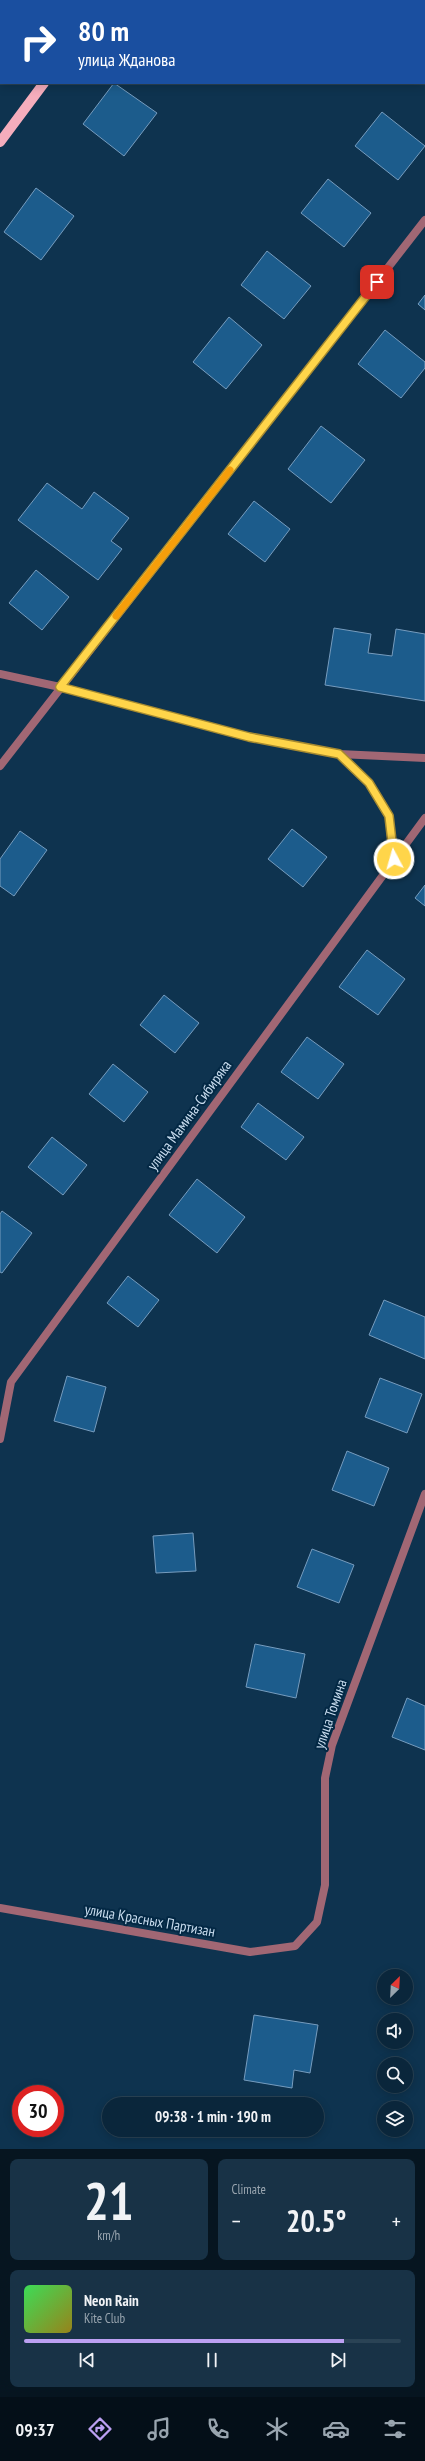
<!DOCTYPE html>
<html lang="en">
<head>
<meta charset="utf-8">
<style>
  body { margin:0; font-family:"PT Sans Narrow",sans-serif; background:#183246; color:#f1f3f6; height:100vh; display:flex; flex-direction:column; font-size:15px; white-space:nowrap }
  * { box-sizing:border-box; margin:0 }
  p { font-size:13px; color:#99a5af }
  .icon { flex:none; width:22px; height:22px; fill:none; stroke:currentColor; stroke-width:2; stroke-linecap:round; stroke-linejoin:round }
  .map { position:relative; height:2149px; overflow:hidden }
  .drawer { display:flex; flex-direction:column; gap:10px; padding:10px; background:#061520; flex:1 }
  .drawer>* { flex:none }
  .banner { position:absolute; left:0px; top:0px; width:425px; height:84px; box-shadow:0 2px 10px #0003,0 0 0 1px #2a4355; background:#1a4fa0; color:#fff; overflow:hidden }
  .needle { width:26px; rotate:24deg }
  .fabs { position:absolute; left:377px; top:1969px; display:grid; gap:8px }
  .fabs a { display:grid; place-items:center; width:36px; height:36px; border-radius:50%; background:#0a263b; box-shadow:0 2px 10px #0003,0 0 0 1px #2a4355; font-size:20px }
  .speed { position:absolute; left:12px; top:2085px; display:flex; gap:8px; font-size:20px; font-weight:700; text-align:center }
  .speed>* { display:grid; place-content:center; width:52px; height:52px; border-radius:50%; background:#0a263b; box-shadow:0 2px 10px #0003,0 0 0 1px #2a4355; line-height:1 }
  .speed .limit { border:6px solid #d22; background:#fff; color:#111 }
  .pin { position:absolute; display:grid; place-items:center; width:34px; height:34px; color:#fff; margin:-17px; border-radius:8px; box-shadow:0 2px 6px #0006 }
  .me { position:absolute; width:44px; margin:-22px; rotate:354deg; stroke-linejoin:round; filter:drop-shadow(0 0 3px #0008) }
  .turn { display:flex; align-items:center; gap:14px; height:84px; padding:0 12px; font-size:18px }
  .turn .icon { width:52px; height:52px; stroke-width:2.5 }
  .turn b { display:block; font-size:28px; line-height:34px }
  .big { font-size:30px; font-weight:600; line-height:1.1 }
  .drawer .widget { flex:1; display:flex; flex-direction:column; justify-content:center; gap:6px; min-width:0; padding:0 14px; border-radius:8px; background:#183246 }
  .drawer .dial { align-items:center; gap:0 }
  .dial b { font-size:52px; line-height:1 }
  .song { display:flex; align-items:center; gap:12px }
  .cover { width:48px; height:48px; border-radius:6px; background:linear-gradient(135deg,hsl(130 70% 55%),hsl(50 70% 35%)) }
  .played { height:4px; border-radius:2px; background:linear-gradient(90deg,#bca0f2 85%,#2a4355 85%) }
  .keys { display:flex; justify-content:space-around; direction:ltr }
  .heat { display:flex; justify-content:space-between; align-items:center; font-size:22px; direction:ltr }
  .drawer .tiles { flex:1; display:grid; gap:10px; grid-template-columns:1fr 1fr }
  .widget:last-child { grid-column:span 2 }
  .trip { position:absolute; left:102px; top:2097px; width:222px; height:40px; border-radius:20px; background:#0a263b; box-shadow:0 2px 10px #0003,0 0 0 1px #2a4355; font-weight:600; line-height:40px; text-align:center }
  .menu { display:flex; height:64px; justify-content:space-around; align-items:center; background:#040f18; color:#99a5af }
  .menu .icon { width:28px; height:28px }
  .menu .on { color:#bca0f2 }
  .menu b { font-size:18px; color:#f1f3f6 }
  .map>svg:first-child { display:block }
  .building { fill:#1c5c8c; stroke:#769cbe }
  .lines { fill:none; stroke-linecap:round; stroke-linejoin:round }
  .street { stroke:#a16774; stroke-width:8 }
  .primary { stroke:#f5adbc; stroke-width:10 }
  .route-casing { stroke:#a68a30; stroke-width:10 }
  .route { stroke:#ffd54a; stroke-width:7 }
  .slow { stroke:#f59e0b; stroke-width:7 }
  .labels { text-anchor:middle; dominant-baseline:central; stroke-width:4; stroke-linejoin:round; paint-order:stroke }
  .street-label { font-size:15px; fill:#c9ddef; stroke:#032844 }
</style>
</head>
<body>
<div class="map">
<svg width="425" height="2149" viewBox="0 0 425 2149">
  <rect width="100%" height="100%" fill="#0e334f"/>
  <!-- building -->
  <path class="building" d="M4,0h20l-1,1z
    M114,83l43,30 -33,43 -41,-32z
    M382,112l43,34 -27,34 -43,-34z
    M328,179l43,34 -27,34 -43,-34z
    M36,188l38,28 -33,44 -37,-28z
    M267,251l44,35 -27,33 -43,-34z
    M425,295v15l-7,-6z
    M229,317l33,28 -36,44 -33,-27z
    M385,330l40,32v6l-24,30 -43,-34z
    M321,426l44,34 -34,43 -43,-34z
    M47,483l35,26 12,-17 35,26 -18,23 11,8 -24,31 -80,-60z
    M254,501l36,28 -25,33 -37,-28z
    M36,570l33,27 -27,33 -33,-27z
    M334,628l37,6 -3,19 24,3 4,-27 29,5v67l-100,-16z
    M292,829l35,28 -24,30 -35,-28z
    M20,831l27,19 -33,46 -14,-10v-27z
    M425,885v21l-10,-8z
    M367,950l38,29 -27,36 -39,-28z
    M164,995l35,28 -24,30 -35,-28z
    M307,1037l37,27 -26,35 -37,-27z
    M113,1064l35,28 -24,30 -35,-28z
    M258,1103l46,34 -18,23 -45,-33z
    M52,1137l35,28 -24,30 -35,-28z
    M197,1179l48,38 -28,36 -48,-38z
    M2,1211l30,22 -30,40 -2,-1v-58z
    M128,1276l31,24 -21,27 -31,-24z
    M384,1300l41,17v42l-56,-24z
    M67,1376l39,11 -12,45 -40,-11z
    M380,1378l42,16 -15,39 -42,-16z
    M347,1451l42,17 -15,38 -42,-16z
    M193,1533l3,38 -40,2 -3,-37z
    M312,1549l42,16 -15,38 -42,-16z
    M255,1644l50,10 -9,44 -50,-11z
    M407,1698l18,8v44l-33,-13z
    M254,2015l64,10 -8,48 -16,-3 -2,18 -48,-8z"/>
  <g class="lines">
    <!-- street -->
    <path class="street" d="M0,674l60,13 189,50 90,17 86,4
      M339,754l30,29 20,34 4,42
      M0,766l425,-546
      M0,1439l11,-57 414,-564
      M0,1908l250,44 45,-6 22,-24 8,-37v-107l7,-33 93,-251"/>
    <!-- primary -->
    <path class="primary" d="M106,1v-1
      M0,142l44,-59"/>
  </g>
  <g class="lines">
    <defs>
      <path id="route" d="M377,282l-317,405 189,50 90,17 30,29 20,33 5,43"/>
    </defs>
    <!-- route casing -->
    <use href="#route" class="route-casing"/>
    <!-- route -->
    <use href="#route" class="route"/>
    <!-- slow -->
    <path class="slow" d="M116,616l114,-146"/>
  </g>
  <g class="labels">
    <!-- street labels -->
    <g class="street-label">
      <text transform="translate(189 1115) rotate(-54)">улица Мамина-Сибиряка</text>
      <text transform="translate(330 1714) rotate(-71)">улица Томина</text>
      <text transform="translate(150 1920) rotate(10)">улица Красных Партизан</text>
    </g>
  </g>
</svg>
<div class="fabs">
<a><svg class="needle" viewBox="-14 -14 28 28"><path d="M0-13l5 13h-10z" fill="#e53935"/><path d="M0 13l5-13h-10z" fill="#99a5af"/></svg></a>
<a><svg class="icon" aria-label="sound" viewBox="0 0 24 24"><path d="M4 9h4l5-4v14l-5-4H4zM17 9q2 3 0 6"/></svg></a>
<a><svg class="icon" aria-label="search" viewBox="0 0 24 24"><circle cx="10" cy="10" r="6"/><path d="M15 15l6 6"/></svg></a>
<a><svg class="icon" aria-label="layers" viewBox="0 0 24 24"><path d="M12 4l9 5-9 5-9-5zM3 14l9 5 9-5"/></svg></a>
</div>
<div class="speed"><div class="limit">30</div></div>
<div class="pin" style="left:377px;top:282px;background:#d93025"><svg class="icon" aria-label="arrive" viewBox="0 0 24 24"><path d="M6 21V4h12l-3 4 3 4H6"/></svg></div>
<svg class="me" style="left:394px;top:859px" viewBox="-20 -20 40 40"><circle r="17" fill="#ffd54a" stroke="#fff" stroke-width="3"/><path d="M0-11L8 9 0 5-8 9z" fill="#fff"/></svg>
<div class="trip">09:38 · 1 min · 190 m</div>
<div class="banner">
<div class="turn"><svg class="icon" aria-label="right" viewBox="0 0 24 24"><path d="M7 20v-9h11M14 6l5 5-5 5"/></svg><div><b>80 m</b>улица Жданова</div></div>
</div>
</div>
<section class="drawer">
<div class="tiles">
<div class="widget dial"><b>21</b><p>km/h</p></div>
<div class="widget"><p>Climate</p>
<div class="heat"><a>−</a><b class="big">20.5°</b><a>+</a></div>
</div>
<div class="widget">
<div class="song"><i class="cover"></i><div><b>Neon Rain</b><p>Kite Club</p></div></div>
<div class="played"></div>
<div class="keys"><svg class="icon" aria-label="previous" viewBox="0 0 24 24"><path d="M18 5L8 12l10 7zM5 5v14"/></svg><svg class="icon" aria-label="pause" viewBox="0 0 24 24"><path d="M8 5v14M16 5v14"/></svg><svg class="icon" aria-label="next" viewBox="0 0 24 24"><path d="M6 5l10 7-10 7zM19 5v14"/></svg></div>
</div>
</div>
</section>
<nav class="menu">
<b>09:37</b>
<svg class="icon on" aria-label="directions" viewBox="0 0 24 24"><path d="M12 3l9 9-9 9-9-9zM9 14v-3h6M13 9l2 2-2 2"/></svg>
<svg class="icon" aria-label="music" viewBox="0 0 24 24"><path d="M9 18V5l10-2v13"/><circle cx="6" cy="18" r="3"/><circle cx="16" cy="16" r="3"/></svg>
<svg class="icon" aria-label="phone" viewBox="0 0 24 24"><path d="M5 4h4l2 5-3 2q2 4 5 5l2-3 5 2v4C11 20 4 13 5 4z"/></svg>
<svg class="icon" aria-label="climate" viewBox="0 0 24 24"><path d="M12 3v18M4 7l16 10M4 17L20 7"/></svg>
<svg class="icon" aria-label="car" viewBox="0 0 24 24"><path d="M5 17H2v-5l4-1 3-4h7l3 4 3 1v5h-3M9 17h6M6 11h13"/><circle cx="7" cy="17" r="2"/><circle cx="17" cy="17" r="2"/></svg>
<svg class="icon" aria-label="filters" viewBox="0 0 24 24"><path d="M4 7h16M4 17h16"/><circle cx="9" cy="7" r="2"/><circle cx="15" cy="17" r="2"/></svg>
</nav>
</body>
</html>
